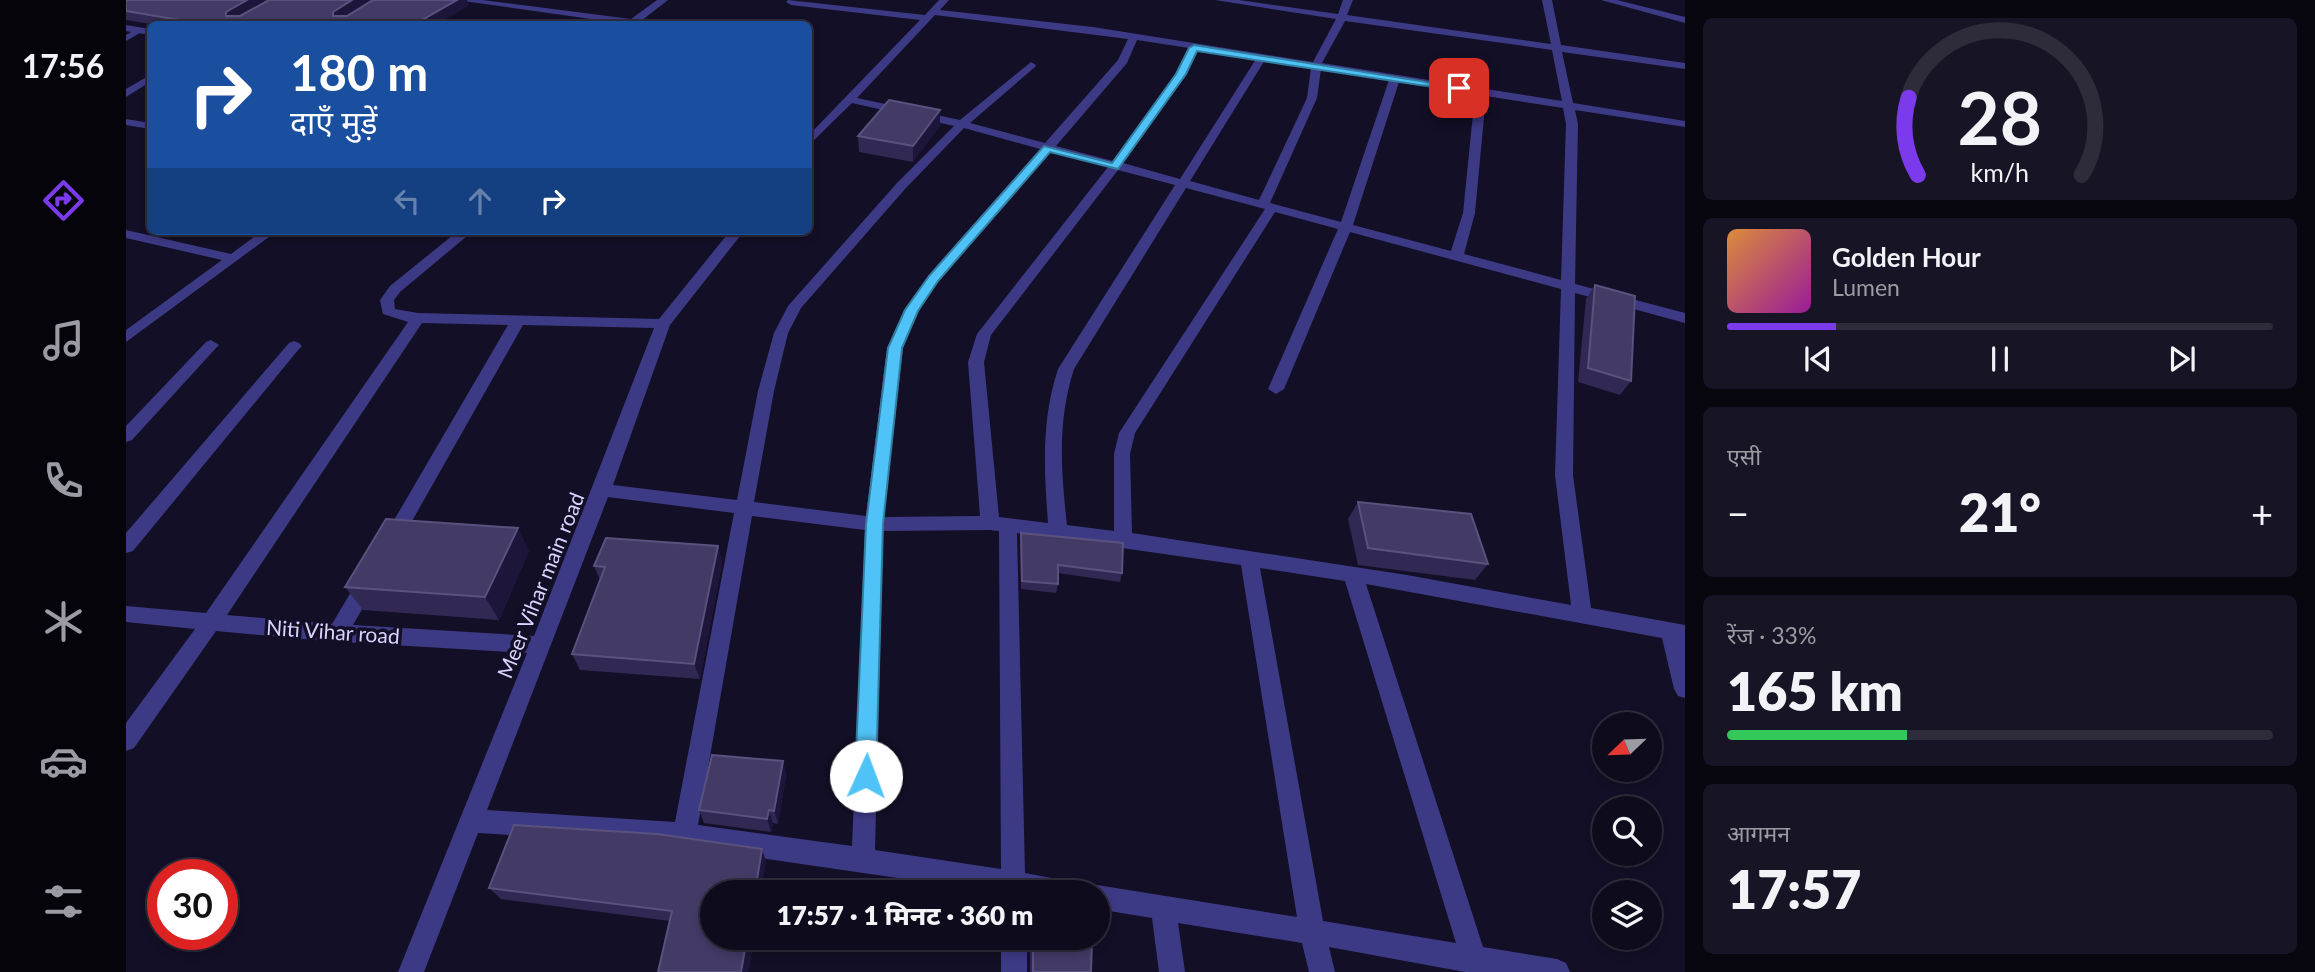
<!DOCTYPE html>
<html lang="hi">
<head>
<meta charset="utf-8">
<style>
  body { margin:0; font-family:Lato,"Noto Sans Devanagari",sans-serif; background:#171425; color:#f1f3f6; height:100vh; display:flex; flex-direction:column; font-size:26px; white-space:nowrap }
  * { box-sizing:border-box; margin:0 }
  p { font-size:23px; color:#9b9ba3 }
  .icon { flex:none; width:38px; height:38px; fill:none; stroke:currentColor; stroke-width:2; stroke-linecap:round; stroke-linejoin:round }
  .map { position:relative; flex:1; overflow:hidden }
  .drawer { display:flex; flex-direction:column; gap:18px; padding:18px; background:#08060f; width:630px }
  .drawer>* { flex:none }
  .hud { position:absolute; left:21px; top:21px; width:665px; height:214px; border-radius:10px; box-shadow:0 4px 10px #0003,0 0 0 2px #2e2b3b; background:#1a4fa0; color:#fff; overflow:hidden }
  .needle { width:46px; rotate:247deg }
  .fabs { position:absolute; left:1466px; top:712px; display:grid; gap:14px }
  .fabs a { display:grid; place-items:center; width:70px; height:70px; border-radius:50%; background:#0e0b1c; box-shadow:0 4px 10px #0003,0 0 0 2px #2e2b3b; font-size:35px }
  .speed { position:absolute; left:21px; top:859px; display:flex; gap:14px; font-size:35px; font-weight:700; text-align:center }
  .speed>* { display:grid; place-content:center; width:91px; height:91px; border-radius:50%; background:#0e0b1c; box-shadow:0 4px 10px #0003,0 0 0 2px #2e2b3b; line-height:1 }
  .speed .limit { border:10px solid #d22; background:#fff; color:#111 }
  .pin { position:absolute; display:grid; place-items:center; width:60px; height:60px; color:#fff; margin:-30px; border-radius:14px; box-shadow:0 4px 10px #0006 }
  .me { position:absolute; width:77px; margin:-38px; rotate:2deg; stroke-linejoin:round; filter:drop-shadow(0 0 5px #0008) }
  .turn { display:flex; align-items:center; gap:24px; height:147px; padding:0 28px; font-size:32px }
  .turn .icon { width:91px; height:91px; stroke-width:2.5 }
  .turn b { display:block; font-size:49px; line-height:60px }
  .lanes { display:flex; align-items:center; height:66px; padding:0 28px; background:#0003; justify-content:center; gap:35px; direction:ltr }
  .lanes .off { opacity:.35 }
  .big { font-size:52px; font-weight:800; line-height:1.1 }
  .drawer .widget { flex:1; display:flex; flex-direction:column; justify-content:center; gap:10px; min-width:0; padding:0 24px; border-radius:10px; background:#171425 }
  .drawer .dial { align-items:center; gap:0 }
  .dial svg { height:182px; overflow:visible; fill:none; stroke:#2e2b3b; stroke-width:7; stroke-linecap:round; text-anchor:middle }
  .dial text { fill:#f1f3f6; stroke:none }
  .song { display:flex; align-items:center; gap:21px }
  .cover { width:84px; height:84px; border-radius:10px; background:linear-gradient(135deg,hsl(30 70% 55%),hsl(300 70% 35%)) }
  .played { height:7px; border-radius:4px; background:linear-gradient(90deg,#7c3aed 20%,#2e2b3b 20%) }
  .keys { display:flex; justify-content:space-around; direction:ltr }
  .heat { display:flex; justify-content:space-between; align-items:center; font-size:38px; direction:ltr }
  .charge { height:10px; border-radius:5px; background:linear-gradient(90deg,#34c759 33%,#2e2b3b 0) }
  .trip { position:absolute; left:574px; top:880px; width:410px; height:70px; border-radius:35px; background:#0e0b1c; box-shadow:0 4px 10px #0003,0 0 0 2px #2e2b3b; font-weight:800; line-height:70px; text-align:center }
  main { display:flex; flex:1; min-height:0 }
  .tabs { display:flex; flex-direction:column; width:126px; justify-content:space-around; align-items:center; background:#06040b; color:#9b9ba3 }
  .tabs .icon { width:49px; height:49px }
  .tabs .active { color:#7c3aed }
  .tabs b { font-size:32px; color:#f1f3f6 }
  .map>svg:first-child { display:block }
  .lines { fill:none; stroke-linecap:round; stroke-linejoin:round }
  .service { fill:#3d3a85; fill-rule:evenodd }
  .minor { fill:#3d3a85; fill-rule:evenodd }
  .wall { fill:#312854 }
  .shaded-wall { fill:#1d163a }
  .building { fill:#433a66; stroke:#5a527e; stroke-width:2 }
  .route { fill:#4fc3f7; stroke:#337fa1; stroke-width:2 }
  .labels { text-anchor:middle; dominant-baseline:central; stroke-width:7; stroke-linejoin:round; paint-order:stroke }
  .street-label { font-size:21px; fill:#d9d4ff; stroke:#130f26 }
</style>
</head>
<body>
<main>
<nav class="tabs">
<b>17:56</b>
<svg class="icon active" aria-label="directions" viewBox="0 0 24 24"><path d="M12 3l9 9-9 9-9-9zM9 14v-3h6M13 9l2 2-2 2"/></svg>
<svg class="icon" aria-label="music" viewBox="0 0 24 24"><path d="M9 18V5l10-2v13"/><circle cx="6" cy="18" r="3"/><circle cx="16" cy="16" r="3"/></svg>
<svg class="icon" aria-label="phone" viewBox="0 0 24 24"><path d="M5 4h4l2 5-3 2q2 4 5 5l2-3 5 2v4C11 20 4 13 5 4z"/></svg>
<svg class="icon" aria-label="climate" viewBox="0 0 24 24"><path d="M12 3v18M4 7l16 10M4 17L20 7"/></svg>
<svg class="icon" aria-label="car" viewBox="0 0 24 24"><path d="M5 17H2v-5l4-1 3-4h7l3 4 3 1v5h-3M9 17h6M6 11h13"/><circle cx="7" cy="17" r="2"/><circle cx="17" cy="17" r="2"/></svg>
<svg class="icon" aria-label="filters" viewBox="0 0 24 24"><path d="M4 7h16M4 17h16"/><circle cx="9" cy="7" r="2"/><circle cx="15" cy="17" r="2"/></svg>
</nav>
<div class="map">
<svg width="1559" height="972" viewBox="0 0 1559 972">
  <rect width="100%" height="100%" fill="#130f26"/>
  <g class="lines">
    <!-- service -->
    <path class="service" d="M12,28l7,2 -19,11v-6z"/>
    <!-- minor -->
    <path class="minor" d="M330,0h26l149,19 26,-19h11l-27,21 9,3h-24z
      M662,0l137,15 14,-15h10l-9,10 153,17 220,35 23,-43 -121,-19h24l99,14 5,-14h10l-6,15 204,29 -9,-44h10l9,45 124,18v6l-123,-17 11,51 112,18v6l-110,-17 3,14 -3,160 110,29v10l-110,-30 -2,182 18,133 94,17v73l-7,-2 -4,-7 -12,-51 -296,-54 117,363 74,12 9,4 4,9h-105l-136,-25 6,25h-26l-7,-29 -124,-20 7,49h-26l-7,-54 -55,-9v-17h-10l1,-4 9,-3 200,32 -56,-352 -224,-32 8,340 53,10 3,9h-87l-330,-48 -186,-11 -54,139h-26l129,-319 -202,-12 -109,-10 -82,117 -8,3v-28l69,-94 -69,-7v-16l80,7 202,-291 -25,-8 -3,-14 10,-14 68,-55h15l-73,61 -6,8 1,9 23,4 241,6 71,-88h14l-74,94 -57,160 124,15 21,-109 16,-58 14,-27 109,-123 57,-57 -102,-23 -44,43v-10l112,-116 -129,-15 -5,-3zM809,15l193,24 -10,21 -73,83 -75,-20 65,-56 1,-2 -5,-3 -71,58 -103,-22zM1219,21l207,29 10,51 -240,-38zM1011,40l52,8 -13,26 -63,87 -57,-15 71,-83zM1072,50l58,9 -76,120 -57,-16 63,-89zM1139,60l46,8 -4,30 -48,102 -69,-19zM1195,69l68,11 -48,142 -71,-19 47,-105zM1273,82l76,12 -12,119 -12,38 -98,-26zM1360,96l77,12 3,16 -5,156 -97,-26 11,-41zM838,128l76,21 -111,126 -25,35 -17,38 -21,168 -112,-14 20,-111 14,-58 13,-25 104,-119zM925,151l57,16 -131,167 -9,28 12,154 -96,1 19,-169 15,-38 21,-29zM992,170l57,15 -117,184c-17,52 -14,100 -10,154l-49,-6 -15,-155 7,-27zM1060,188l79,21 -146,224 -5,21v77l-47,-6c-6,-54 -10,-103 7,-156zM1149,212l63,17 -70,160 8,5 8,-5 66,-157 211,57 -6,186 16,130 -164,-30 -275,-42 -2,-79 5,-21zM296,323l86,2 -125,214 2,5 7,2 7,-2 124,-219 131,3 -120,308 -181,-11 25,-44 -3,-6 -7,-2 -7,2 -29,49 -105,-9zM482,497l126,16 -59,309 -188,-12zM626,516l113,14 -13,316 -154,-21zM864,530l9,1 2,338 -126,-19 8,-319zM1134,568l85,13 111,362 -133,-22z
      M1475,0h16l68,17v6z
      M0,25l24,4v6l-24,-4z
      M24,75v7l-24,15v-8z
      M0,119l24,4v6l-24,-4z
      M0,230l105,24 31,-23h15l-151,111v-12l96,-70 -96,-22z
      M85,340l8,5 -3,3 -84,92 -6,2v-16l80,-84z
      M168,341l5,2 3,3 -3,3 -166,202 -7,2v-20l163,-190z
      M875,938h26v34h-26z"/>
  </g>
  <!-- wall -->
  <path class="wall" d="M0,0h246l-26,16 123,-11 -33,19h-285l-25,-4z
    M814,125l-27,37 -54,-10 -1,-16z
    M1469,285l36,96 -11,14 -42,-13 8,-83z
    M1232,502l130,62 -13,16 -117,-15 -10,-46z
    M895,533l101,40 -2,9 -62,-9v11l-2,9 -35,-4 -1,-47z
    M592,546l4,17 -22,116 -120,-9 -8,-16 28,-74 -6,-14z
    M403,551l-30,69 -136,-10 -18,-23z
    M657,761l3,14 -8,49 -5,-1 -2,9 -67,-9 -5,-13z
    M636,849l4,13 -54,76h42l-6,34 -78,-51 -169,-22 -12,-11z
    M904,938h62l-1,34h-61z"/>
  <!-- shaded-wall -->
  <path class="shaded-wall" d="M121,0h21l-37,24 -5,-8v-4z
    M226,0h20l-34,22 -5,-6v-4z
    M331,0h10l2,5 -33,19h-21z
    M814,110v15l-27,37v-16z
    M392,528l11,23 -30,69 -14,-23z
    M592,546l4,17 -22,116 -6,-15z
    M657,761l3,14 -8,49 -4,-13z
    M643,810l4,13 -2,9 -4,-13z
    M636,849l4,13 -5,30h-6z
    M621,938h7l-6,34h-7z"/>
  <!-- building -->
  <path class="building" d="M0,0h121l-21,12v4h14l29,-16h83l-19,12v4h14l26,-16h84l-42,24h-212l-77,-13z
    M763,100l51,10 -27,36 -55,-10z
    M1469,285l40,11 -4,85 -43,-13z
    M1232,502l113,12 17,50 -120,-16z
    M260,519l132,9 -33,69 -140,-10z
    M895,533l102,10 -1,30 -64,-8v19l-36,-3z
    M480,538l112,8 -24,118 -122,-10 33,-87 -11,-1z
    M586,755l71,6 -9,50 -5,-1 -2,9 -68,-9z
    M388,825l143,9 105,15 -7,43h-43v46h35l-6,34h-83l14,-61 -183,-23z
    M900,883l53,9h-54z
    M907,938h59l-1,34h-58z"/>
  <!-- route -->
  <path class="route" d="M1068,45l270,43 -5,3 -262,-40 -11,23 -68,95 -68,-17 -112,129 -20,30 -16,37 -19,176 -7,252 -3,7 -7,2 -8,-2 -3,-7 11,-252 22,-176 17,-38 24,-34 115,-130 68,17 64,-89 13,-26z"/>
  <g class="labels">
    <!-- street labels -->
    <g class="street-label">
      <text transform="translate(414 585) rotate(-68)">Meer Vihar main road</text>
      <text transform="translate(207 631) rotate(4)">Niti Vihar road</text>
    </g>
  </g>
</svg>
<div class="fabs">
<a><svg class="needle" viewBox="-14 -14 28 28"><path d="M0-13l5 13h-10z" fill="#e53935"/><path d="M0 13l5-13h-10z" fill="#9b9ba3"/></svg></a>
<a><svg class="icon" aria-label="search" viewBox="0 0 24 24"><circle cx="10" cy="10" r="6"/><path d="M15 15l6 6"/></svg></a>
<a><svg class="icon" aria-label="layers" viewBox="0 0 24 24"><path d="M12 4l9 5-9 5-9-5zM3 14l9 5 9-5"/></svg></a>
</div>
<div class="speed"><div class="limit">30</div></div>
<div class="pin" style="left:1333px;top:88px;background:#d93025"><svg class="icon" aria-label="arrive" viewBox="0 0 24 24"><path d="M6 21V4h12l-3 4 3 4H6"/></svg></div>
<svg class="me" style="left:740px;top:776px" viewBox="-20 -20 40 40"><circle r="19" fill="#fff"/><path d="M0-13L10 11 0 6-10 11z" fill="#4fc3f7"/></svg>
<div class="trip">17:57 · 1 मिनट · 360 m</div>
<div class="hud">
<div class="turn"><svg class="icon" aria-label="right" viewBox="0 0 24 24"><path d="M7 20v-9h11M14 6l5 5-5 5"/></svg><div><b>180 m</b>दाएँ मुड़ें</div></div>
<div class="lanes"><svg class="icon off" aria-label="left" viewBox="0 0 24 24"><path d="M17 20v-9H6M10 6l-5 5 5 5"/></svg><svg class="icon off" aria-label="ahead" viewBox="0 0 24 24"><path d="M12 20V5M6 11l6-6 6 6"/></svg><svg class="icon" aria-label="right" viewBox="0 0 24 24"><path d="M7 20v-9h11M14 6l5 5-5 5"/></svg></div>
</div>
</div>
<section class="drawer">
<div class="widget dial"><svg viewBox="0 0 100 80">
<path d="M14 69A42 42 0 1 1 86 69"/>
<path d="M14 69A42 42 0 0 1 10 35" stroke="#7c3aed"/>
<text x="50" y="56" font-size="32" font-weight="700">28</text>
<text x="50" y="72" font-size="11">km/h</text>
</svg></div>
<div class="widget">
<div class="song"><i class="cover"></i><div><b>Golden Hour</b><p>Lumen</p></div></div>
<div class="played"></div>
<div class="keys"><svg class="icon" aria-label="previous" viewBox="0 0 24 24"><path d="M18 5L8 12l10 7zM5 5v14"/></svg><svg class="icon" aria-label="pause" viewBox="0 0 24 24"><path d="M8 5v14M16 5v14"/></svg><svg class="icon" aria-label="next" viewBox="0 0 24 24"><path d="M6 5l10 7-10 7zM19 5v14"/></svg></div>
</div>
<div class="widget"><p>एसी</p>
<div class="heat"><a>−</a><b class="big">21°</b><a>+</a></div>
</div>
<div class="widget"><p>रेंज · 33%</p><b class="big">165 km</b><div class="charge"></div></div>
<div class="widget"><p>आगमन</p><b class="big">17:57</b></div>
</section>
</main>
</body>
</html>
